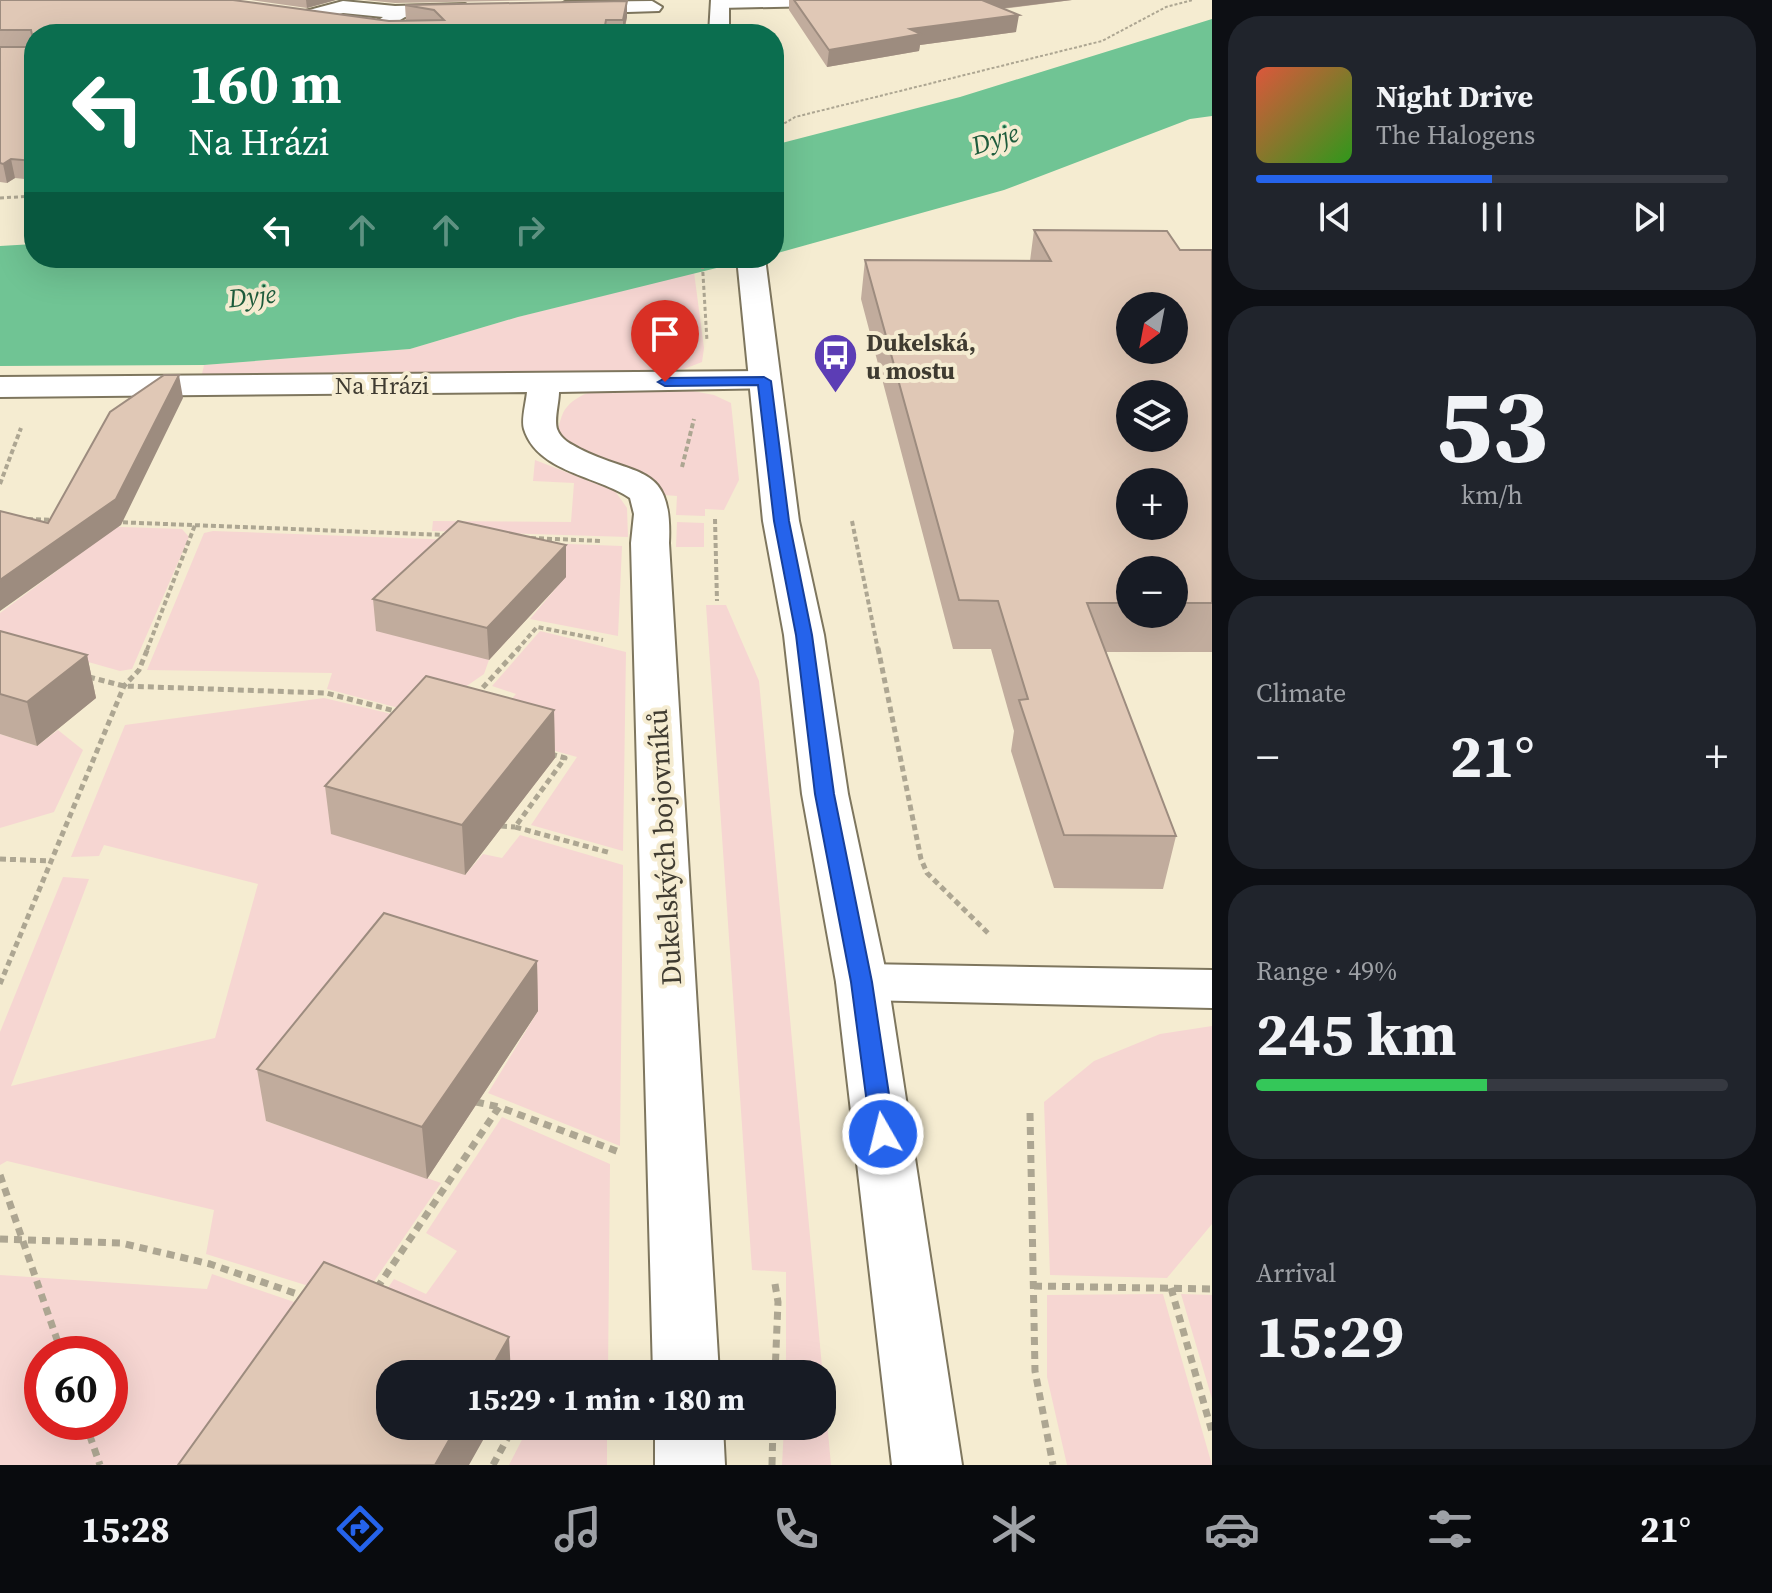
<!DOCTYPE html>
<html lang="en">
<head>
<meta charset="utf-8">
<style>
  body { margin:0; font-family:"Source Serif 4",serif; background:#20242c; color:#f1f3f6; height:100vh; display:flex; flex-direction:column; font-size:30px; white-space:nowrap }
  * { box-sizing:border-box; margin:0 }
  p { font-size:26px; color:#9ea1a6 }
  .icon { flex:none; width:44px; height:44px; fill:none; stroke:currentColor; stroke-width:2; stroke-linecap:round; stroke-linejoin:round }
  .map { position:relative; flex:1; overflow:hidden }
  .panel { display:flex; flex-direction:column; gap:16px; padding:16px; background:#0d0f14; width:560px }
  .panel>* { flex:none }
  .banner { position:absolute; left:24px; top:24px; width:760px; height:244px; border-radius:32px; box-shadow:0 8px 32px #0002; background:#0b6e4f; color:#fff; overflow:hidden }
  .needle { width:52px; rotate:212deg }
  .buttons { position:absolute; left:1116px; top:292px; display:grid; gap:16px }
  .buttons a { display:grid; place-items:center; width:72px; height:72px; border-radius:50%; background:#171b24; box-shadow:0 8px 32px #0002; font-size:40px }
  .speed { position:absolute; left:24px; top:1336px; display:flex; gap:16px; font-size:40px; font-weight:700; text-align:center }
  .speed>* { display:grid; place-content:center; width:104px; height:104px; border-radius:50%; background:#171b24; box-shadow:0 8px 32px #0002; line-height:1 }
  .speed .limit { border:12px solid #d22; background:#fff; color:#111 }
  .pin { position:absolute; display:grid; place-items:center; width:68px; height:68px; color:#fff; margin:-82px -34px; border-radius:50% 50% 50% 0; rotate:-45deg; box-shadow:0 0 8px #0007 }
  .pin .icon { rotate:45deg }
  .me { position:absolute; width:88px; margin:-44px; rotate:352deg; stroke-linejoin:round; filter:drop-shadow(0 0 6px #0008) }
  .turn { display:flex; align-items:center; gap:28px; height:168px; padding:0 32px; font-size:36px }
  .turn .icon { width:104px; height:104px; stroke-width:2.5 }
  .turn b { display:block; font-size:56px; line-height:68px }
  .lanes { display:flex; align-items:center; height:76px; padding:0 32px; background:#0003; justify-content:center; gap:40px; direction:ltr }
  .lanes .off { opacity:.35 }
  .big { font-size:60px; font-weight:700; line-height:1.1 }
  .panel .widget { flex:1; display:flex; flex-direction:column; justify-content:center; gap:12px; min-width:0; padding:0 28px; border-radius:32px; background:#20242c }
  .panel .dial { align-items:center; gap:0 }
  .dial b { font-size:104px; line-height:1 }
  .song { display:flex; align-items:center; gap:24px }
  .cover { width:96px; height:96px; border-radius:12px; background:linear-gradient(135deg,hsl(10 70% 55%),hsl(110 70% 35%)) }
  .played { height:8px; border-radius:4px; background:linear-gradient(90deg,#2563eb 50%,#363941 50%) }
  .keys { display:flex; justify-content:space-around; direction:ltr }
  .heat { display:flex; justify-content:space-between; align-items:center; font-size:44px; direction:ltr }
  .charge { height:12px; border-radius:6px; background:linear-gradient(90deg,#34c759 49%,#363941 0) }
  .trip { position:absolute; left:376px; top:1360px; width:460px; height:80px; border-radius:32px; background:#171b24; box-shadow:0 8px 32px #0002; font-weight:700; line-height:80px; text-align:center }
  .tab-bar { display:flex; height:128px; justify-content:space-around; align-items:center; background:#090b0e; color:#9ea1a6 }
  .tab-bar .icon { width:56px; height:56px }
  .tab-bar .current { color:#2563eb }
  .tab-bar b { font-size:36px; color:#f1f3f6 }
  main { display:flex; flex:1; min-height:0 }
  .map>svg:first-child { display:block }
  .green { fill:#f6d6d2; fill-rule:evenodd }
  .water { fill:#70c494 }
  .lines { fill:none; stroke-linecap:round; stroke-linejoin:round }
  .street-casing { stroke:#7e765e; stroke-width:4 }
  .secondary-casing { stroke:#7e765e; stroke-width:4 }
  .primary-casing { stroke:#7e765e; stroke-width:4 }
  .path-far4 { stroke:#ada692; stroke-width:2; stroke-dasharray:3 2; stroke-linecap:butt }
  .path-far3 { stroke:#ada692; stroke-width:3; stroke-dasharray:4 3; stroke-linecap:butt }
  .path-far2 { stroke:#ada692; stroke-width:4; stroke-dasharray:5 3; stroke-linecap:butt }
  .path-far1 { stroke:#ada692; stroke-width:5; stroke-dasharray:6 4; stroke-linecap:butt }
  .path { stroke:#ada692; stroke-width:7; stroke-dasharray:8 6; stroke-linecap:butt }
  .street { fill:#fff; fill-rule:evenodd }
  .secondary { fill:#fff; fill-rule:evenodd }
  .primary { fill:#fff; fill-rule:evenodd }
  .wall { fill:#c1ac9d; fill-rule:evenodd }
  .shaded-wall { fill:#9d8c7f }
  .building { fill:#e0c8b6; stroke:#9d8c7f; stroke-width:2; fill-rule:evenodd }
  .route { fill:#2563eb; stroke:#184099; stroke-width:2 }
  .labels { text-anchor:middle; dominant-baseline:central; stroke-width:8; stroke-linejoin:round; paint-order:stroke }
  .far-poi-label { font-size:24px; font-weight:bold; fill:#3f3b31; stroke:#f5ecd1; text-anchor:start }
  .far-street-label { font-size:24px; fill:#3f3b31; stroke:#f5ecd1 }
  .far-water-label { font-size:26px; font-style:italic; fill:#1e5c3c; stroke:#f5ecd1 }
  .street-label { font-size:28px; fill:#3f3b31; stroke:#f5ecd1 }
</style>
</head>
<body>
<main>
<div class="map">
<svg width="1212" height="1465" viewBox="0 0 1212 1465">
  <rect width="100%" height="100%" fill="#f5ecd1"/>
  <!-- green -->
  <path class="green" d="M694,272l10,76 -2,14 -18,7 -39,4 -443,1 2,-9 206,-16 108,-32z
    M677,388l37,7 17,8 8,77 -15,30 -19,-1v7l-29,-1 1,-19 -13,-1 -5,-7 -85,-37 -18,-15c3,-9 5,-23 11,-29 25,-28 78,-19 110,-19z
    M535,460l80,31 12,17 1,29 -196,-6 1,-10 138,1 3,-39 -41,-2z
    M677,522l27,1v24h-28z
    M0,523l182,6 7,8 -57,132 -12,2 -81,-23 -39,-3v-32l77,-57z
    M213,531l409,15 -4,90 -88,-17 36,-43 -77,84 -5,14 -59,41 -98,-26 5,-16 -185,-3 57,-137z
    M706,605h20l33,76 72,784h-49l2,-39h38v-52h-36v-102l-34,-2z
    M540,631l86,21 -3,199 -92,-26 46,-68 -120,-33 41,-10 18,-20 -24,-8z
    M324,698l106,25 35,152 18,-21 19,4 18,-23 103,30 -3,281 -132,-53 50,-82 -272,110 175,62 -81,119 -154,-48 8,-44 -207,-49 -7,4v-133l63,-155 26,2 -78,207 204,-48 43,-154 -154,-39 -5,11 -28,1 54,-132z
    M58,730l25,20 -29,62 -54,16v-94l37,12z
    M1212,1026v198l-45,54 -117,-3 -6,-173 50,-41 66,-27z
    M502,1117l108,47 -2,210h-84l-152,-63 22,-32 32,15 31,-43 -31,-18z
    M212,1274l120,41 -101,150h-231v-190l207,14zM42,1354h68v68h-68z
    M1163,1294l49,171h-145l-20,-88v-82z
    M1181,1294l31,1v104z
    M529,1426h78v39h-98z"/>
  <!-- water -->
  <path class="water" d="M1212,19v97l-22,3 -186,71 -230,64v-109l186,-48z
    M34,244v14h723l-239,59 -108,32 -206,16 -204,1v-120z"/>
  <g class="lines">
    <defs>
      <path id="street" d="M343,1l52,5 70,-2 10,6 -10,6 -60,1 -25,15 -10,-6 13,-9 -40,-4 -38,10 -10,-6 3,-4z
        M652,1l10,6 -3,4 -94,3 -10,-6 10,-6z
        M764,371l11,3 5,7 -5,7 -216,4c0,11 -5,27 -2,37 4,11 14,15 23,20 57,29 93,13 89,94l50,831h-66l-22,-831 3,-29 -4,-16c-32,-22 -93,-26 -106,-69 -3,-9 2,-26 3,-37l-527,5v-20z
        M862,964l350,6v38l-350,-8 -19,-5 -7,-13 7,-13z
        M655,1426h68l2,39h-70z"/>
      <path id="secondary" d="M711,0h119l-9,6 -102,2 -7,-2z"/>
      <path id="primary" d="M711,0h18v34h-20z
        M737,258h28l34,263 25,114 24,159 40,188 74,483h-70l-56,-483 -34,-188 -18,-159 -21,-114z"/>
    </defs>
    <!-- street casing -->
    <use href="#street" class="street-casing"/>
    <!-- secondary casing -->
    <use href="#secondary" class="secondary-casing"/>
    <!-- primary casing -->
    <use href="#primary" class="primary-casing"/>
    <!-- path-far4 -->
    <path class="path-far4" d="M780,141v-15l15,-9 307,-76 64,-34 27,-7"/>
    <!-- path-far3 -->
    <path class="path-far3" d="M0,198l34,-2
      M702,258l5,83"/>
    <!-- path-far2 -->
    <path class="path-far2" d="M682,467l12,-48
      M0,484l21,-56
      M28,519l26,1
      M715,519l2,82
      M852,521l26,129
      M115,522l330,13
      M531,538l70,3
      M147,650l48,-125
      M517,650l20,-23 66,13"/>
    <!-- path-far1 -->
    <path class="path-far1" d="M878,648l43,211 6,14 62,61
      M89,677l35,9 202,7 73,19
      M476,695l43,-47
      M551,754l14,4 -50,69 96,26
      M501,826l14,1
      M0,859l52,2
      M0,984l124,-298 15,-16 9,-22"/>
    <!-- path -->
    <path class="path" d="M476,1102l23,5
      M1030,1113l5,258 18,94
      M0,1175l62,179
      M0,1239l121,4 89,21 96,33
      M775,1284l3,18 -3,72
      M1034,1286l178,3
      M377,1288l122,-181 120,45
      M1171,1288l41,144
      M85,1422l15,43
      M493,1465l21,-39
      M772,1465l1,-39"/>
    <!-- street -->
    <use href="#street" class="street"/>
    <!-- secondary -->
    <use href="#secondary" class="secondary"/>
    <!-- primary -->
    <use href="#primary" class="primary"/>
  </g>
  <!-- wall -->
  <path class="wall" d="M0,0l389,21h17l-1,-16 222,-4v16l-3,17h-590v146l-19,-2 -8,5 -7,-1v-135h31l1,-1h-32z
    M251,0h85l-29,8z
    M364,0h185l-154,3z
    M789,0h283l-70,9 14,23 -96,13 -1,6 -92,16 -38,-57z
    M1034,230l146,20h32v402h-107l71,184 -13,53 -109,-1 -43,-137 3,-20 -23,-82h-38l-92,-350 4,-39 165,1zM1130,570h44v44h-44z
    M566,545v32l-77,83 -113,-29 -3,-32z
    M0,631l87,24 9,43 -59,48 -37,-12z
    M554,710l1,48 -90,117 -134,-41 -6,-48z
    M537,961l1,50 -111,168 -161,-58 -9,-52z"/>
  <!-- shaded-wall -->
  <path class="shaded-wall" d="M306,0h30l-29,8z
    M972,0h100l-101,12z
    M627,1v16l-4,17v-14z
    M1019,15l-3,17 -96,13 -1,6 -92,16 2,-17 81,-21z
    M11,159l4,19 -8,5 -4,-19z
    M179,375l4,23 -62,127 -121,86v-31z
    M566,545v32l-77,83 -2,-32z
    M87,655l9,43 -59,48 -10,-44z
    M554,710l1,48 -90,117 -3,-50z
    M537,961l1,50 -111,168 -5,-52z
    M509,1337l2,37h-23z
    M457,1426h34l-22,39h-34z"/>
  <!-- building -->
  <path class="building" d="M0,0h233l156,21 55,-1 -10,-10 -29,-5 222,-4 -4,19h-17l-2,11h-25v3h-545v127l-23,-2 -8,5 -3,-1v-116h31l3,-3 -3,-14h-31z
    M794,0h188l37,15 -109,14 11,5 -92,16z
    M1034,230l133,1 13,19h32v353h-38v-33h-44v33h-43l89,233 -112,-1 -45,-135 9,-1 -30,-98 -39,-1 -94,-340 186,1zM1130,306h44v44h-44zM1130,394h44v44h-44zM1130,482h44v44h-44z
    M164,375h15l-63,124 -116,81v-69l48,12 62,-111z
    M458,521l108,24 -79,83 -114,-29z
    M0,631l87,24 -60,47 -27,-8z
    M426,676l128,34 -92,115 -137,-39z
    M384,913l153,48 -115,166 -165,-58z
    M324,1262l185,75 -21,37h-98v52h67l-22,39h-257z"/>
  <!-- route -->
  <path class="route" d="M764,377l7,4 18,140 23,114 22,159 38,188 23,152 -4,6h-16l-4,-6 -20,-152 -36,-188 -19,-159 -22,-114 -16,-136 -93,1 -7,-4 7,-4z"/>
  <!-- icons -->
  <defs>
    <symbol id="bus-pin" viewBox="-11 -11 22 30"><path d="M0 17L-7.5 6A9.5 9.5 0 1 1 7.5 6Z" fill="#5c3db5" stroke="#f5ecd1"/><path d="M-5-6H5V4H4V6H2V4H-2V6H-4V4H-5ZM-3.5-4V0h7V-4ZM-3.5 1.2v1.5H-2V1.2ZM2 1.2v1.5H3.5V1.2Z" fill="#fff"/></symbol>
  </defs>
  <g fill-rule="evenodd">
    <use href="#bus-pin" x="810" y="330" width="51" height="69"/>
  </g>
  <g class="labels">
    <!-- far-poi labels -->
    <g class="far-poi-label">
      <text x="866" y="342">Dukelská,<tspan x="866" dy="28">u mostu</tspan></text>
    </g>
    <!-- far-street labels -->
    <g class="far-street-label">
      <text x="382" y="385">Na Hrázi</text>
    </g>
    <!-- far-water labels -->
    <g class="far-water-label">
      <text transform="translate(995 139) rotate(-18)">Dyje</text>
      <text transform="translate(252 296) rotate(-6)">Dyje</text>
    </g>
    <!-- street labels -->
    <g class="street-label">
      <text transform="translate(664 847) rotate(-93)">Dukelských bojovníků</text>
    </g>
  </g>
</svg>
<div class="buttons">
<a><svg class="needle" viewBox="-14 -14 28 28"><path d="M0-13l5 13h-10z" fill="#e53935"/><path d="M0 13l5-13h-10z" fill="#9ea1a6"/></svg></a>
<a><svg class="icon" aria-label="layers" viewBox="0 0 24 24"><path d="M12 4l9 5-9 5-9-5zM3 14l9 5 9-5"/></svg></a>
<a>+</a>
<a>−</a>
</div>
<div class="speed"><div class="limit">60</div></div>
<div class="pin" style="left:665px;top:382px;background:#d93025"><svg class="icon" aria-label="arrive" viewBox="0 0 24 24"><path d="M6 21V4h12l-3 4 3 4H6"/></svg></div>
<svg class="me" style="left:883px;top:1134px" viewBox="-20 -20 40 40"><circle r="17" fill="#2563eb" stroke="#fff" stroke-width="3"/><path d="M0-11L8 9 0 5-8 9z" fill="#fff"/></svg>
<div class="trip">15:29 · 1 min · 180 m</div>
<div class="banner">
<div class="turn"><svg class="icon" aria-label="left" viewBox="0 0 24 24"><path d="M17 20v-9H6M10 6l-5 5 5 5"/></svg><div><b>160 m</b>Na Hrázi</div></div>
<div class="lanes"><svg class="icon" aria-label="left" viewBox="0 0 24 24"><path d="M17 20v-9H6M10 6l-5 5 5 5"/></svg><svg class="icon off" aria-label="ahead" viewBox="0 0 24 24"><path d="M12 20V5M6 11l6-6 6 6"/></svg><svg class="icon off" aria-label="ahead" viewBox="0 0 24 24"><path d="M12 20V5M6 11l6-6 6 6"/></svg><svg class="icon off" aria-label="right" viewBox="0 0 24 24"><path d="M7 20v-9h11M14 6l5 5-5 5"/></svg></div>
</div>
</div>
<section class="panel">
<div class="widget">
<div class="song"><i class="cover"></i><div><b>Night Drive</b><p>The Halogens</p></div></div>
<div class="played"></div>
<div class="keys"><svg class="icon" aria-label="previous" viewBox="0 0 24 24"><path d="M18 5L8 12l10 7zM5 5v14"/></svg><svg class="icon" aria-label="pause" viewBox="0 0 24 24"><path d="M8 5v14M16 5v14"/></svg><svg class="icon" aria-label="next" viewBox="0 0 24 24"><path d="M6 5l10 7-10 7zM19 5v14"/></svg></div>
</div>
<div class="widget dial"><b>53</b><p>km/h</p></div>
<div class="widget"><p>Climate</p>
<div class="heat"><a>−</a><b class="big">21°</b><a>+</a></div>
</div>
<div class="widget"><p>Range · 49%</p><b class="big">245 km</b><div class="charge"></div></div>
<div class="widget"><p>Arrival</p><b class="big">15:29</b></div>
</section>
</main>
<nav class="tab-bar">
<b>15:28</b>
<svg class="icon current" aria-label="directions" viewBox="0 0 24 24"><path d="M12 3l9 9-9 9-9-9zM9 14v-3h6M13 9l2 2-2 2"/></svg>
<svg class="icon" aria-label="music" viewBox="0 0 24 24"><path d="M9 18V5l10-2v13"/><circle cx="6" cy="18" r="3"/><circle cx="16" cy="16" r="3"/></svg>
<svg class="icon" aria-label="phone" viewBox="0 0 24 24"><path d="M5 4h4l2 5-3 2q2 4 5 5l2-3 5 2v4C11 20 4 13 5 4z"/></svg>
<svg class="icon" aria-label="climate" viewBox="0 0 24 24"><path d="M12 3v18M4 7l16 10M4 17L20 7"/></svg>
<svg class="icon" aria-label="car" viewBox="0 0 24 24"><path d="M5 17H2v-5l4-1 3-4h7l3 4 3 1v5h-3M9 17h6M6 11h13"/><circle cx="7" cy="17" r="2"/><circle cx="17" cy="17" r="2"/></svg>
<svg class="icon" aria-label="filters" viewBox="0 0 24 24"><path d="M4 7h16M4 17h16"/><circle cx="9" cy="7" r="2"/><circle cx="15" cy="17" r="2"/></svg>
<b>21°</b>
</nav>
</body>
</html>
